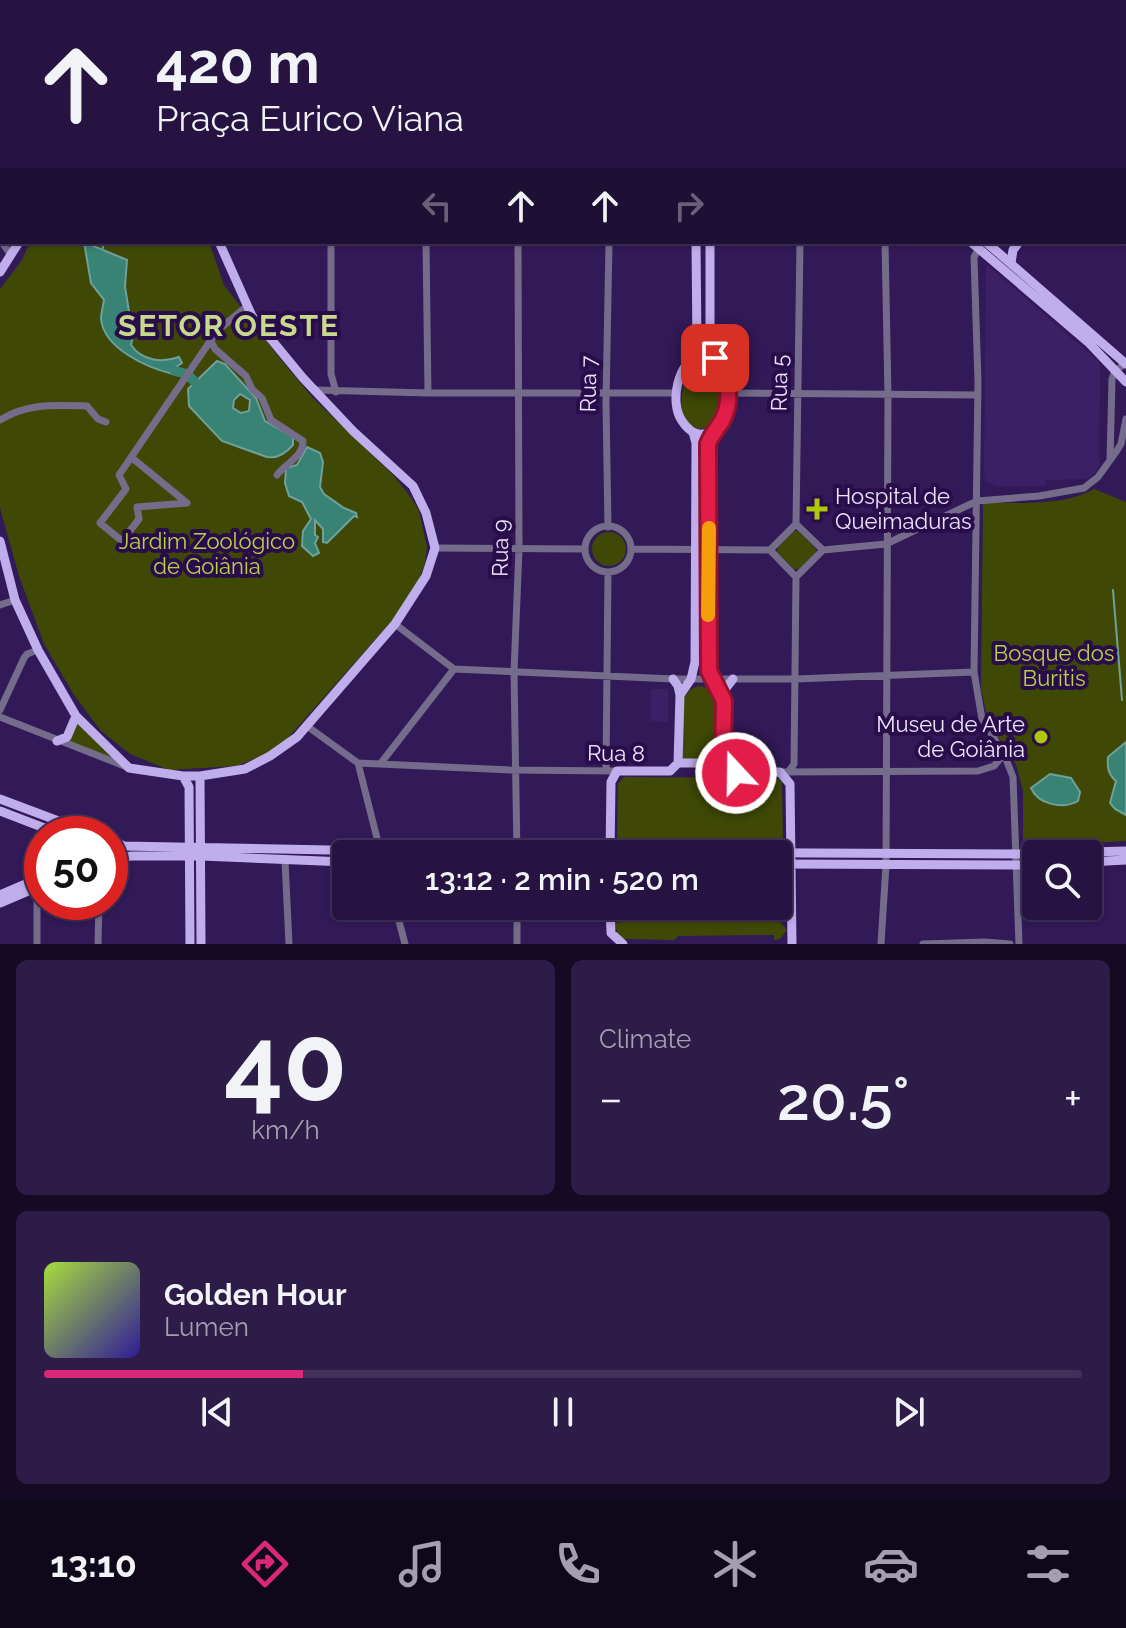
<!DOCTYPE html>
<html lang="en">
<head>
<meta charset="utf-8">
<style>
  body { margin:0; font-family:Raleway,sans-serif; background:#2e1c48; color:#f1f3f6; height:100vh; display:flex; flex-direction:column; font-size:30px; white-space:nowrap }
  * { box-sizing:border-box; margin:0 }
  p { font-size:26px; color:#a49eb1 }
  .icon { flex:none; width:44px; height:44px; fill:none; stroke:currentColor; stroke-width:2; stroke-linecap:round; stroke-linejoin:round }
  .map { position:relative; height:944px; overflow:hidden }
  .sheet { display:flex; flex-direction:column; gap:16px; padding:16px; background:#150a24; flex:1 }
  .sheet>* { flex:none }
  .banner { position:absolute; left:0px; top:0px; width:1126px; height:244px; box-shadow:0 2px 6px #0004,0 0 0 2px #42325a; background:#261341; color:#f1f3f6; overflow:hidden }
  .fabs { position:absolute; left:1022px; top:840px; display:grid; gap:16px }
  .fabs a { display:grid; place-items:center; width:80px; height:80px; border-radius:8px; background:#261341; box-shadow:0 2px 6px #0004,0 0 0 2px #42325a; font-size:40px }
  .speed { position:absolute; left:24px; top:816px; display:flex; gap:16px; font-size:40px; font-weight:700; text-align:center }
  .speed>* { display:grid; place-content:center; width:104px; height:104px; border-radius:50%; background:#261341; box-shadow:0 2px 6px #0004,0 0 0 2px #42325a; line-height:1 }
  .speed .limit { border:12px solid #d22; background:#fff; color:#111 }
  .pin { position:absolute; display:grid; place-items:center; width:68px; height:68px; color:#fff; margin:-34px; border-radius:16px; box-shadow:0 4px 12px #0006 }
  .me { position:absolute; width:88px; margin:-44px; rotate:339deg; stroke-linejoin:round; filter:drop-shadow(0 0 6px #0008) }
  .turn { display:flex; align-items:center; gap:28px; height:168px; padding:0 24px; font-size:36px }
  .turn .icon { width:104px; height:104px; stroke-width:2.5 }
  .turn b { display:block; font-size:56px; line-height:68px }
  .lanes { display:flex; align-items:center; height:76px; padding:0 24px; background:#0003; justify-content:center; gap:40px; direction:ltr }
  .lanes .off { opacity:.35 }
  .big { font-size:60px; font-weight:600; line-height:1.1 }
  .sheet .card { flex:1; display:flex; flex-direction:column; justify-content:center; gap:12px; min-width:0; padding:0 28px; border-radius:12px; background:#2e1c48 }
  .sheet .dial { align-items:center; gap:0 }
  .dial b { font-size:104px; line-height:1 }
  .song { display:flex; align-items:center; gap:24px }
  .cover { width:96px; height:96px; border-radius:12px; background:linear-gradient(135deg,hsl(80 70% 55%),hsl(250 70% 35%)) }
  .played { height:8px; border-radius:4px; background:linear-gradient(90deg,#db2777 25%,#42325a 25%) }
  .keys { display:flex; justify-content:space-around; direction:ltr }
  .heat { display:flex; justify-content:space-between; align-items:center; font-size:44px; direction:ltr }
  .sheet .tiles { flex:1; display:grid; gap:16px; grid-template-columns:1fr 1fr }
  .card:last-child { grid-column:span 2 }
  .trip { position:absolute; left:332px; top:840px; width:460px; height:80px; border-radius:8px; background:#261341; box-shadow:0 2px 6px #0004,0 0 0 2px #42325a; font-weight:600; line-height:80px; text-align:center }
  .menu { display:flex; height:128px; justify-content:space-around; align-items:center; background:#0f081a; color:#a49eb1 }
  .menu .icon { width:56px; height:56px }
  .menu .active { color:#db2777 }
  .menu b { font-size:36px; color:#f1f3f6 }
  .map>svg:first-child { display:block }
  .built { fill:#3c2065 }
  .green { fill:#3f4905 }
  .water { fill:#388374; stroke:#6ea09d; stroke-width:2; fill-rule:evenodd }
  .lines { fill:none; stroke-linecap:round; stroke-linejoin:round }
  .stream { stroke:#6ea09d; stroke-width:2 }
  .river { stroke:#388374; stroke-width:10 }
  .minor { stroke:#756c8b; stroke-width:7 }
  .major { stroke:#c0adec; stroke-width:9 }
  .route-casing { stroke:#92132f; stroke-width:20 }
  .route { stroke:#e11d48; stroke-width:14 }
  .slow { stroke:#f59e0b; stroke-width:14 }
  .poi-dot { fill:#aec60c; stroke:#290d4b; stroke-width:3 }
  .labels { text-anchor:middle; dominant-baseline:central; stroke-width:8; stroke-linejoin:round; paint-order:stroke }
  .street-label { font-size:22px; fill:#ebe5fc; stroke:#290d4b }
  .poi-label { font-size:22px; fill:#ebe5fc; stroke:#290d4b; text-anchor:start }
  .park-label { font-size:22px; fill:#bad149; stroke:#290d4b }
  .district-label { font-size:30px; font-weight:bold; letter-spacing:2px; fill:#c8d88c; stroke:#290d4b }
</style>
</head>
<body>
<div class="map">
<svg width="1126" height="944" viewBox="0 0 1126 944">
  <rect width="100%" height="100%" fill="#321957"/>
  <!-- built -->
  <path class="built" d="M986,264l111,96 3,6 -1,99 -3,8 -11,6 -39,1v6h-50l-10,-5 -2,-5z
    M651,689h17v33l-17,-1z"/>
  <!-- green -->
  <path class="green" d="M30,242h179l15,43 54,71 34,41 82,79 18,23 7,12 8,36 -2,16 -6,16 -24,38 -114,129 -16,9 -29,11 -67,4 -39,-16 -29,-23 -27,-36 -30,-51 -25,-68 -19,-68v-219l22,-29z
    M705,357l9,3c15,27 15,43 -4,67 -42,13 -29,-48 -16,-67z
    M1094,489l32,13v339l-37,2 -66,-3v-49l-7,-27 -28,-43 -7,-32 2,-186c36,-1 79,4 111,-14z
    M794,531h4l18,18v3l-17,17h-5l-17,-17 1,-5z
    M592 549a17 17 0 1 1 34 0a17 17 0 1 1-34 0Z
    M698,686c9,1 16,3 21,11l1,63h-38l1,-62 7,-8z
    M77,722l36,37 -47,-17z
    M624,777l152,1 6,3 1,62h-166l1,-59z
    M778,868h7l1,12 -7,1v40l8,9 -7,9 -6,1v-5l-95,1 -5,4 -50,-1 -6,-3 -3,-13 8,-1 -1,-16h156z"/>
  <!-- water -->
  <path class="water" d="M84,242l43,18 -2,27 8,49 -2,9c11,16 31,18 48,12l3,6 -6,4 -3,7c-25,-6 -69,-25 -72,-55 0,-5 2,-13 3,-19l-13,-17z
    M217,361l8,3 31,34 9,23 28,16v8c-7,8 -15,14 -26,12l-45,-16 -33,-35 -1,-17zM240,394l10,6 -1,11 -8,2 -8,-5 1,-8z
    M307,447l13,6 3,9 -3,25 4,7 20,14 12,5 1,4 -3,-1 -27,27 -4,-1v-13l-8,-9v15l3,2 -3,6 4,10 -6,3 -11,-10 1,-15 8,-12 -9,-17 -13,-6 -4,-13 1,-15 11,-3z
    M1126,742v73l-11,-6 -5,-6 6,-22c-8,-7 -9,-14 -8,-24z
    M1050,774l21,4 9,14 -2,9c-16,9 -40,3 -47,-13z"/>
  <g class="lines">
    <!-- stream -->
    <path class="stream" d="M102,242l1,6
      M1113,590l9,110"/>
    <!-- river -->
    <path class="river" d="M175,371l12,3 7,7"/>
    <!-- minor -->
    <path class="minor" d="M294,0v2
      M428,0v2
      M560,0v2
      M773,0v2
      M837,0v2
      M904,0v2
      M229,2v-2
      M361,2v-2
      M494,2v-2
      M630,2v-2
      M1124,2l1,-2
      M1124,19h2
      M0,162l2,1
      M1124,236h2
      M1,241l10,14
      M331,242v132l5,18
      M426,242l2,151
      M979,248l-5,9 4,125 -4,290 8,47 22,35 9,23 6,167
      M211,341l4,8 31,27 6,13 10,9 9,22 32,21c0,16 -17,22 -26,34
      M316,390l112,3h248
      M729,393l249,2
      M0,420c28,-17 55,-15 87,-14l11,13 8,3
      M131,457l56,46 -50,4 2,12 -17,22 -22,-18 26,-34 -7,-14 98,-144 29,-24
      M1110,460l2,-81 3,-8 11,-8
      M796,524l4,-282
      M796,524l27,26 -27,27 -26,-27z
      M585 549a23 23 0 1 1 46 0a23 23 0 1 1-46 0Z
      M608,527l-2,-124 3,-161
      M435,548l150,1
      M631,549l139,1
      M823,550l63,-6 91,-43 62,-5 45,-8 14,-11 18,-25 5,-8 5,-25
      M0,605l15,-5
      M395,624l59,45
      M454,669l219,10h123l178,-7
      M0,710l24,-52 3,-4 11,-4
      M0,717l127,50
      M307,726l51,37
      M358,763l152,7 107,1
      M358,763l23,91
      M381,763l73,-94
      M606,771l2,-199
      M789,771l5,-7 2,-187
      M780,772l198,-1 16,-5 10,-12
      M517,854l-3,-182 5,-123 -1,-307
      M285,861l4,83
      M395,906l10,38
      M517,906v38
      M37,944v-57
      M98,944l1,-42
      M881,944l5,-79 2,-469 -3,-154
      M923,944l62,-2 25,2"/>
    <!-- major -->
    <path class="major" d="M113,0l2,2
      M128,0l3,2
      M697,2v-2
      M707,2v-2
      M946,2l1,-2
      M0,94l2,4
      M1124,126h2
      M1124,137h2
      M710,242v103l5,13
      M971,242l117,100 38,40
      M986,242l140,122
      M1011,263l2,-13 6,-8
      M0,272l19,-30
      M699,354c60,5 17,118 -17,67 -13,-19 -4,-58 17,-67z
      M693,357l4,-11 -1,-104
      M713,431l-5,13v217l4,18 12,22 -1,62
      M0,541l15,59 23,50 38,66 53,52 54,8h17l45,-7 25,-13 27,-19 98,-113 31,-48 9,-28 -9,-35 -13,-27 -60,-55 -50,-53 -51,-62 -33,-74
      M673,679l5,7 2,9
      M724,701l2,-13 7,-9
      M57,741l10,-4 9,-21
      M678,763l2,-68 11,-16 4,-17 1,-219 -3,-11
      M183,776l6,11 1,157
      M200,776l1,168
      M0,799l93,35
      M0,811l60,23
      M110,840l14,6 256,5 637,3 109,-3
      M610,854l1,-72 6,-11h53l8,-8h45l13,10 44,-1 10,12 2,160
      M110,859l22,-3h69l145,6
      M1088,862l38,-2
      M778,864l258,1
      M0,895l42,-18
      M0,903l42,-18
      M610,906l1,27 12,11"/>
  </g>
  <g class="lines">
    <defs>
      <path id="route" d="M715,358c14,17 18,42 7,63 -5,8 -11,14 -14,23l1,227 15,30 -1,62 13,10"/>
    </defs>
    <!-- route casing -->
    <use href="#route" class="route-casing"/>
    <!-- route -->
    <use href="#route" class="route"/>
    <!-- slow -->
    <path class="slow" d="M708,615l1,-87"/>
  </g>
  <!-- markers -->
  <g class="poi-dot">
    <path d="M813 497h8v8h8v8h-8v8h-8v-8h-8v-8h8z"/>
    <circle cx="1041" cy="737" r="8"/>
  </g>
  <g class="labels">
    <!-- street labels -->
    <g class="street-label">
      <text transform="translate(779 383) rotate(-89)">Rua 5</text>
      <text transform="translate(588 384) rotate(-89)">Rua 7</text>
      <text transform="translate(500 548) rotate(-89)">Rua 9</text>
      <text transform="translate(616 753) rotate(1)">Rua 8</text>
    </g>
    <!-- poi labels -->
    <g class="poi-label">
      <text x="835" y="496">Hospital de<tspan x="835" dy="25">Queimaduras</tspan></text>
      <text x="1025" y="724" text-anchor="end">Museu de Arte<tspan x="1025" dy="25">de Goiânia</tspan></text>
    </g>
    <!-- park labels -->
    <g class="park-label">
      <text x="207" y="541">Jardim Zoológico<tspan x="207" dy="25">de Goiânia</tspan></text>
      <text x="1054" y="653">Bosque dos<tspan x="1054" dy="25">Buritis</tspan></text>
    </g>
    <!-- district labels -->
    <g class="district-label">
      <text x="229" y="325">SETOR OESTE</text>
    </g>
  </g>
</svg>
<div class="fabs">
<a><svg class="icon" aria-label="search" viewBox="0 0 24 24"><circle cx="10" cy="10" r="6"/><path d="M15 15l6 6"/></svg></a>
</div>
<div class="speed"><div class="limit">50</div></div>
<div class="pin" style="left:715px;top:358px;background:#d93025"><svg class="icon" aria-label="arrive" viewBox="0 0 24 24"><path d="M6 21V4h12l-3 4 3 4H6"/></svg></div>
<svg class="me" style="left:736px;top:773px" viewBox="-20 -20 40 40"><circle r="17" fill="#e11d48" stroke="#fff" stroke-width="3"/><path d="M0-11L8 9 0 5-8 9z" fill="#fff"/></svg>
<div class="trip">13:12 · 2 min · 520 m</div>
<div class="banner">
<div class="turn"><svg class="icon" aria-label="ahead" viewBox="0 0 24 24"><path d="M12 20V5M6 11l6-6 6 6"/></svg><div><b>420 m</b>Praça Eurico Viana</div></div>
<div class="lanes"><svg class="icon off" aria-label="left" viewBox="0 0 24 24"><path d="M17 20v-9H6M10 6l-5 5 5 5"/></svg><svg class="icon" aria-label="ahead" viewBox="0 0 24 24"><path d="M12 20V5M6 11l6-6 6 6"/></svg><svg class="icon" aria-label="ahead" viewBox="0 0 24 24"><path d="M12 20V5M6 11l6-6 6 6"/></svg><svg class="icon off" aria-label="right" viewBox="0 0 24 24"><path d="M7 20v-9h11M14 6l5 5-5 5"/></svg></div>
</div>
</div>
<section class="sheet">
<div class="tiles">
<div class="card dial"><b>40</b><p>km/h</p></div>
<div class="card"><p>Climate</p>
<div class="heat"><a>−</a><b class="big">20.5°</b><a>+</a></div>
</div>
<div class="card">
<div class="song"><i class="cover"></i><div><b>Golden Hour</b><p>Lumen</p></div></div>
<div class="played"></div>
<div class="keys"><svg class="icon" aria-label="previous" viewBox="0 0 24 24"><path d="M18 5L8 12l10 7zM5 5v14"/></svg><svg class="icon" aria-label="pause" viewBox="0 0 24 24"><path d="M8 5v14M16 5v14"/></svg><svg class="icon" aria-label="next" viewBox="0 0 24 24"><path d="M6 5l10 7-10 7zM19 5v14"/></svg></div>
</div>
</div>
</section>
<nav class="menu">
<b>13:10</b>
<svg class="icon active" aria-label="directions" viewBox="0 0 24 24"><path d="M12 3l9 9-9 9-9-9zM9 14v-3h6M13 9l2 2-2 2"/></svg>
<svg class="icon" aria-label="music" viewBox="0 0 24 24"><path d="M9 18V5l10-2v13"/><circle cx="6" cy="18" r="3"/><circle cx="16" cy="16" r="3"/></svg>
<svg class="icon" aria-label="phone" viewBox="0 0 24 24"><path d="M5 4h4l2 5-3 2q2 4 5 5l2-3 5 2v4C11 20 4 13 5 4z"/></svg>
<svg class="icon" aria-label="climate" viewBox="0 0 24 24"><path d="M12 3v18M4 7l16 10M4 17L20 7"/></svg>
<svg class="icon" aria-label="car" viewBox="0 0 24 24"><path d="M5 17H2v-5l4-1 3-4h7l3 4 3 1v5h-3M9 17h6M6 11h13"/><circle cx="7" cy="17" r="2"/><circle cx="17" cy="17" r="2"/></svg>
<svg class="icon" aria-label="filters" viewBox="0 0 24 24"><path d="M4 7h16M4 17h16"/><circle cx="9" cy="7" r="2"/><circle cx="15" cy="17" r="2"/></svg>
</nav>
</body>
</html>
